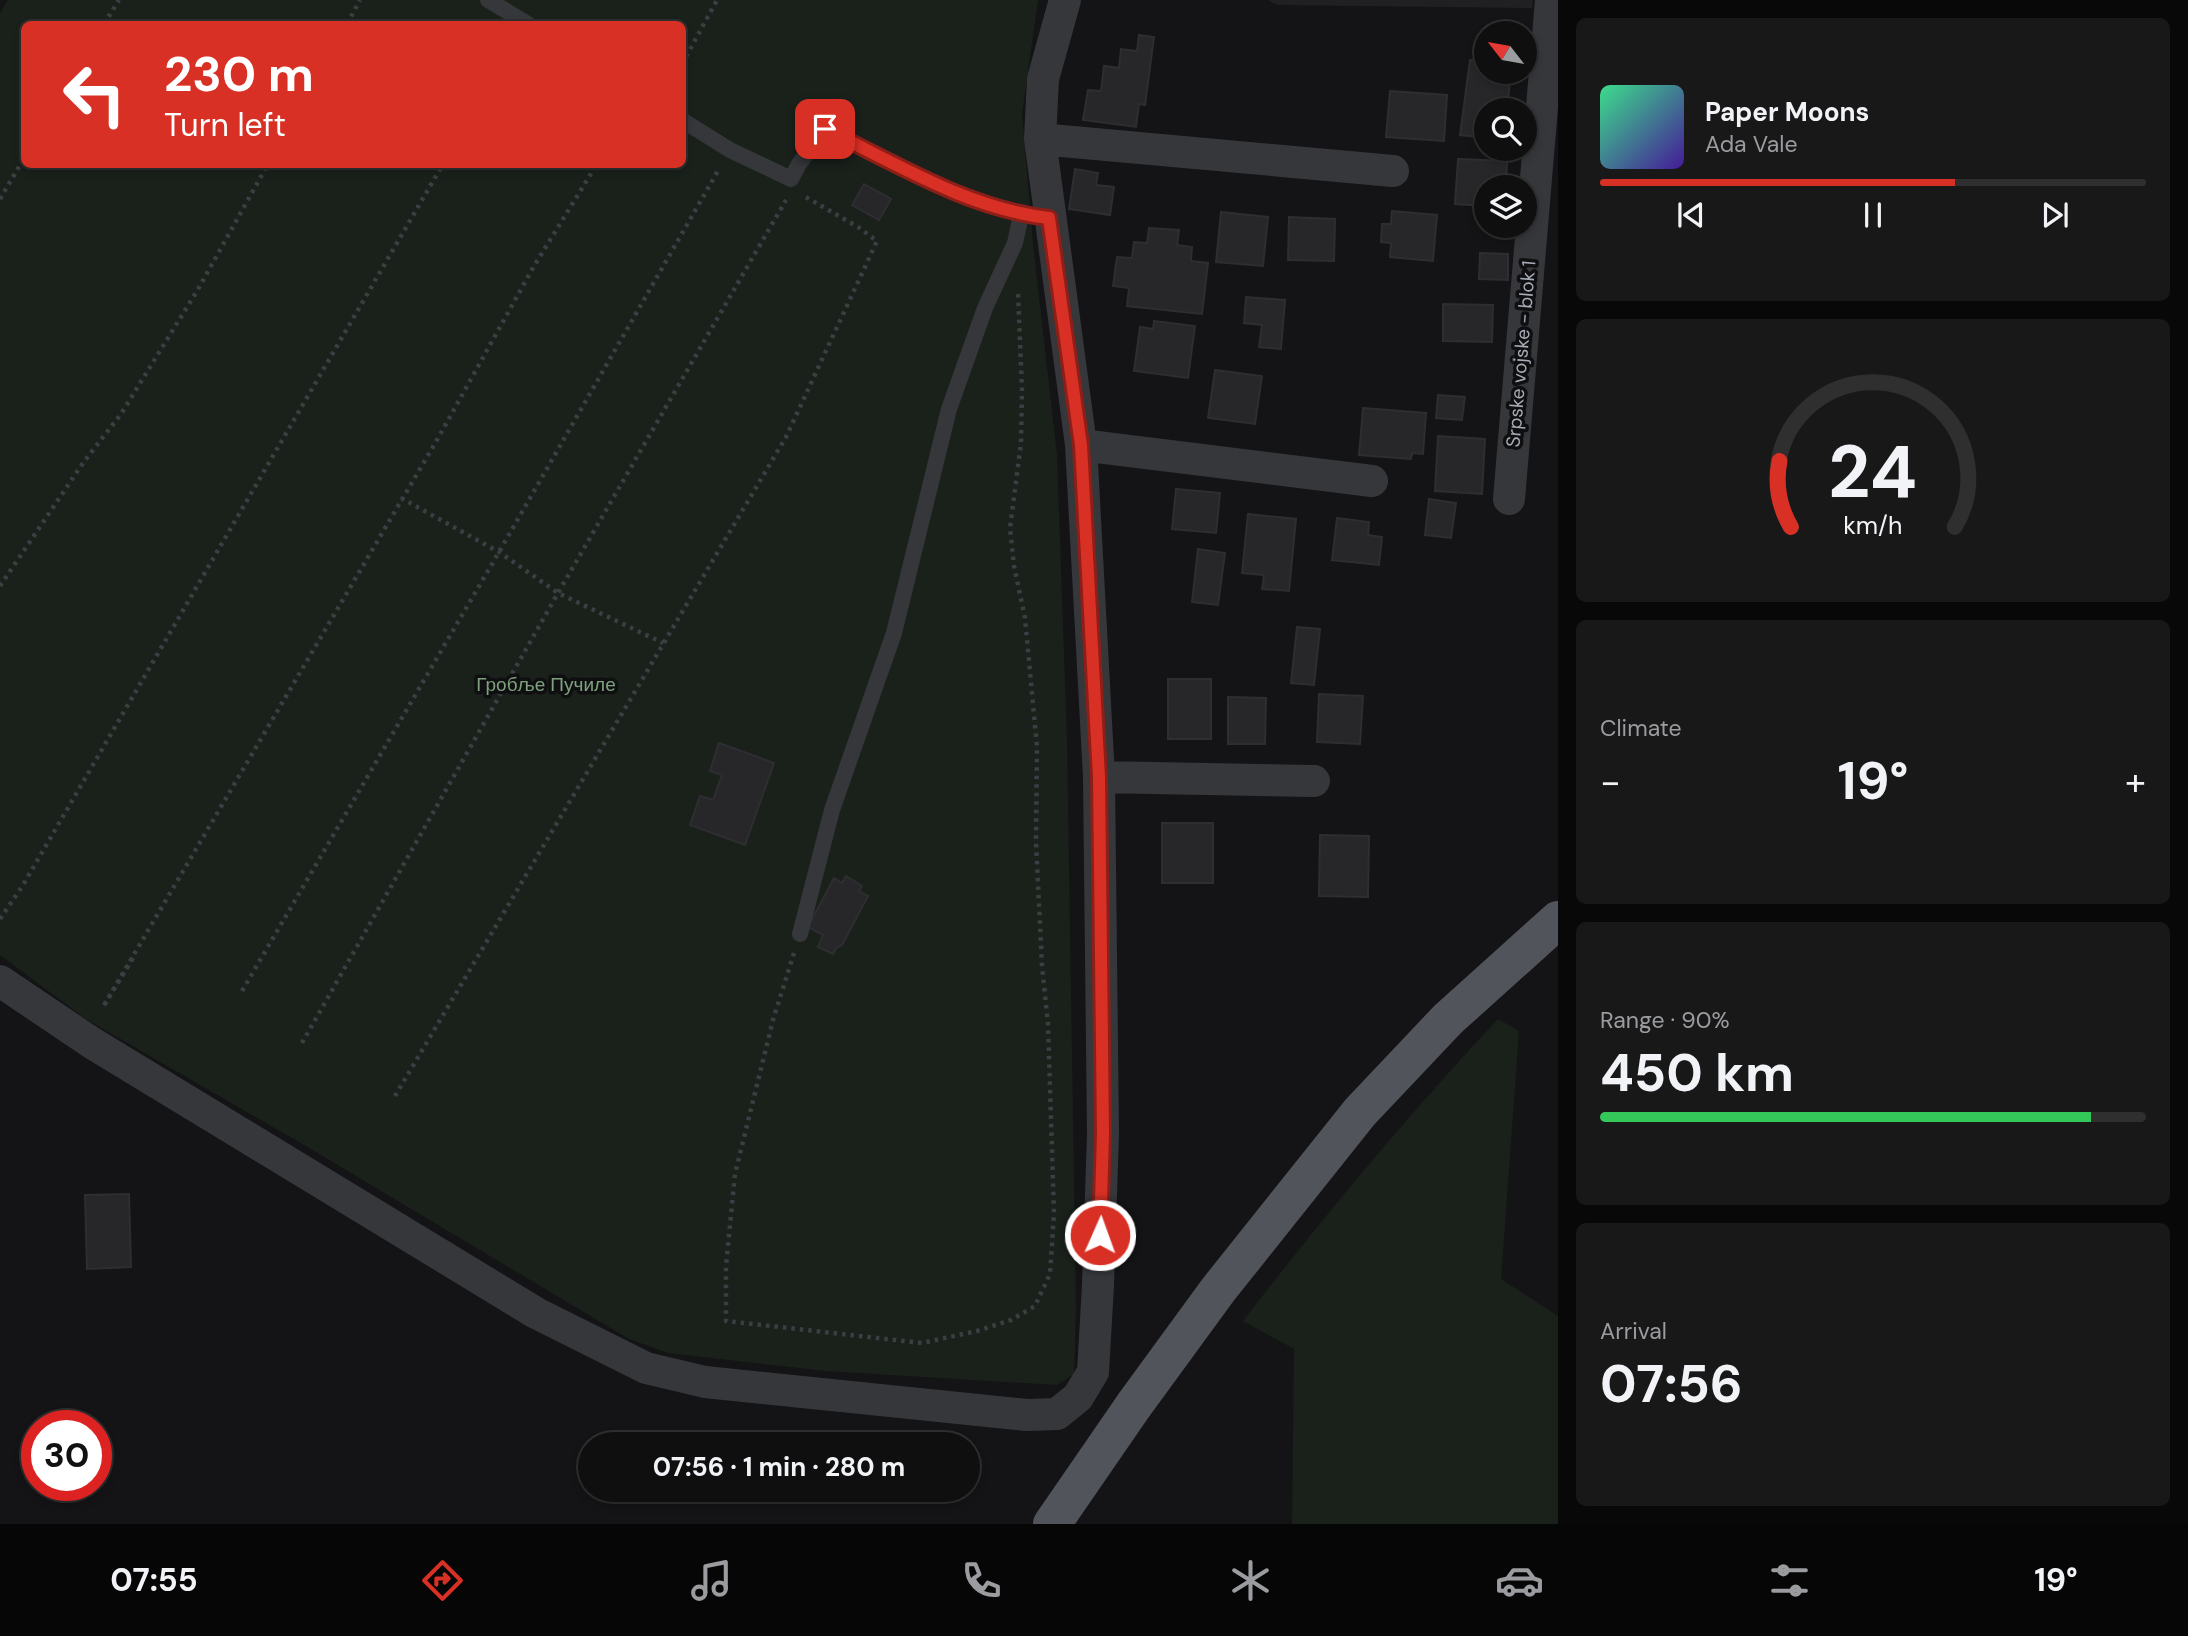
<!DOCTYPE html>
<html lang="en">
<head>
<meta charset="utf-8">
<style>
  body { margin:0; font-family:"DM Sans",sans-serif; background:#181819; color:#f1f3f6; height:100vh; display:flex; flex-direction:column; font-size:26px; white-space:nowrap }
  * { box-sizing:border-box; margin:0 }
  p { font-size:23px; color:#9b9c9f }
  .icon { flex:none; width:38px; height:38px; fill:none; stroke:currentColor; stroke-width:2; stroke-linecap:round; stroke-linejoin:round }
  .map { position:relative; flex:1; overflow:hidden }
  .drawer { display:flex; flex-direction:column; gap:18px; padding:18px; background:#080809; width:630px }
  .drawer>* { flex:none }
  .top-card { position:absolute; left:21px; top:21px; width:665px; height:147px; border-radius:10px; box-shadow:0 4px 10px #0003,0 0 0 2px #2f2f30; background:#d93025; color:#fff; overflow:hidden }
  .needle { width:46px; rotate:301deg }
  .buttons { position:absolute; left:1474px; top:21px; display:grid; gap:14px }
  .buttons a { display:grid; place-items:center; width:63px; height:63px; border-radius:50%; background:#0f0f10; box-shadow:0 4px 10px #0003,0 0 0 2px #2f2f30; font-size:35px }
  .speed { position:absolute; left:21px; top:1410px; display:flex; gap:14px; font-size:35px; font-weight:700; text-align:center }
  .speed>* { display:grid; place-content:center; width:91px; height:91px; border-radius:50%; background:#0f0f10; box-shadow:0 4px 10px #0003,0 0 0 2px #2f2f30; line-height:1 }
  .speed .limit { border:10px solid #d22; background:#fff; color:#111 }
  .pin { position:absolute; display:grid; place-items:center; width:60px; height:60px; color:#fff; margin:-30px; border-radius:14px; box-shadow:0 4px 10px #0006 }
  .me { position:absolute; width:77px; margin:-38px; rotate:2deg; stroke-linejoin:round; filter:drop-shadow(0 0 5px #0008) }
  .turn { display:flex; align-items:center; gap:24px; height:147px; padding:0 28px; font-size:32px }
  .turn .icon { width:91px; height:91px; stroke-width:2.5 }
  .turn b { display:block; font-size:49px; line-height:60px }
  .big { font-size:52px; font-weight:700; line-height:1.1 }
  .drawer .card { flex:1; display:flex; flex-direction:column; justify-content:center; gap:10px; min-width:0; padding:0 24px; border-radius:10px; background:#181819 }
  .drawer .dial { align-items:center; gap:0 }
  .dial svg { height:182px; overflow:visible; fill:none; stroke:#2f2f30; stroke-width:7; stroke-linecap:round; text-anchor:middle }
  .dial text { fill:#f1f3f6; stroke:none }
  .song { display:flex; align-items:center; gap:21px }
  .cover { width:84px; height:84px; border-radius:10px; background:linear-gradient(135deg,hsl(150 70% 55%),hsl(260 70% 35%)) }
  .played { height:7px; border-radius:4px; background:linear-gradient(90deg,#d93025 65%,#2f2f30 65%) }
  .keys { display:flex; justify-content:space-around; direction:ltr }
  .heat { display:flex; justify-content:space-between; align-items:center; font-size:38px; direction:ltr }
  .charge { height:10px; border-radius:5px; background:linear-gradient(90deg,#34c759 90%,#2f2f30 0) }
  .trip { position:absolute; left:578px; top:1432px; width:402px; height:70px; border-radius:35px; background:#0f0f10; box-shadow:0 4px 10px #0003,0 0 0 2px #2f2f30; font-weight:700; line-height:70px; text-align:center }
  .tab-bar { display:flex; height:112px; justify-content:space-around; align-items:center; background:#060606; color:#9b9c9f }
  .tab-bar .icon { width:49px; height:49px }
  .tab-bar .current { color:#d93025 }
  .tab-bar b { font-size:32px; color:#f1f3f6 }
  main { display:flex; flex:1; min-height:0 }
  .map>svg:first-child { display:block }
  .built { fill:#202023 }
  .green { fill:#1a211b; fill-rule:evenodd }
  .building { fill:#27272a; stroke:#2e2e32; stroke-width:2 }
  .lines { fill:none; stroke-linecap:round; stroke-linejoin:round }
  .path { stroke:#3b3e42; stroke-width:4.5; stroke-dasharray:3.5 5; stroke-linecap:butt }
  .lane { stroke:#35373b; stroke-width:16 }
  .street { stroke:#35373b; stroke-width:32 }
  .primary { stroke:#51545a; stroke-width:38 }
  .route-casing { stroke:#8d1f18; stroke-width:18 }
  .route { stroke:#d93025; stroke-width:12 }
  .labels { text-anchor:middle; dominant-baseline:central; stroke-width:7; stroke-linejoin:round; paint-order:stroke }
  .street-label { font-size:19px; fill:#a6acb6; stroke:#0f0f11 }
  .park-label { font-size:19px; fill:#7ea17d; stroke:#0f0f11 }
</style>
</head>
<body>
<main>
<div class="map">
<svg width="1558" height="1524" viewBox="0 0 1558 1524">
  <rect width="100%" height="100%" fill="#141416"/>
  <!-- built -->
  <path class="built" d="M1268,0h265l-1,8 -254,-3z"/>
  <!-- green -->
  <path class="green" d="M8,0h1030l-16,114 11,130 24,211 10,286 9,569 -2,64 -17,11 -231,-14 -158,-18 -39,-14 -318,-190 -225,-130 -86,-64v-942zM24,24h658v140h-658z
    M1498,1019l21,12 -18,248 57,37v208h-266l2,-175 -51,-28c81,-105 165,-206 255,-302z"/>
  <!-- building -->
  <path class="building" d="M1139,35l15,2 -9,68 -6,-1 -3,23 -53,-7 5,-30 13,1 3,-25 15,2 2,-19 16,2z
    M1470,60l16,1v11h25l-4,38h-21v28l-26,-3z
    M1390,91l57,4 -3,46 -58,-4z
    M1458,159l49,2 -1,26h-20v19l-31,-2z
    M1075,169l23,4 -2,12 18,2 -4,28 -41,-6z
    M864,184l27,15 -12,21 -27,-15z
    M1392,211l45,4 -4,46 -43,-4 1,-14 -10,-1 1,-18h9z
    M1221,212l47,5 -5,49 -47,-4z
    M1289,217l46,2 -1,42 -46,-1z
    M1149,228l30,2 -2,15 15,2 -1,14 17,2 -6,51 -75,-8 2,-18 -16,-2 4,-29 15,1 2,-16 13,1z
    M1480,253l28,1v26l-29,-1z
    M1246,297l39,3 -4,49 -22,-2 3,-22 -18,-2z
    M1443,304l50,1 -1,37 -49,-1z
    M1154,321l41,5 -7,52 -54,-7 6,-44 13,2z
    M1215,370l47,6 -7,48 -47,-6z
    M1438,395l27,2 -3,23 -26,-2z
    M1363,408l63,5 -3,41 -11,-1 -1,6 -52,-4z
    M1438,436l47,3 -3,55 -47,-3z
    M1176,489l44,4 -4,40 -44,-4z
    M1429,499l27,4 -5,35 -26,-3z
    M1248,514l48,5 -7,72 -27,-2 2,-14 -22,-2z
    M1337,518l32,4 -1,13 14,2 -3,28 -47,-5z
    M1198,549l27,4 -7,52 -26,-3z
    M1297,627l23,2 -6,56 -23,-2z
    M1168,679h43v60h-43z
    M1319,694l44,2 -3,48 -43,-2z
    M1228,697l38,1 -1,46h-37z
    M719,743l55,20 -29,82 -55,-20 10,-29 13,4 9,-25 -12,-4z
    M1162,823h51v60h-51z
    M1320,835l49,1 -1,61 -49,-1z
    M846,876l16,10 -3,5 9,5 -26,49 -6,3 -3,6 -15,-7 5,-12 -15,-8 26,-49 8,5z
    M129,1194l2,73 -44,2 -2,-74z"/>
  <g class="lines">
    <!-- path -->
    <path class="path" d="M104,24l15,-24
      M347,24l13,-24
      M682,64l35,-64
      M0,199l24,-41
      M401,498l98,54 59,41 105,50
      M0,586l83,-123 38,-49 76,-123 71,-127
      M0,919l23,-34 420,-721
      M794,953l-21,67 -38,154 -9,92v55l196,22 55,-12 34,-11 24,-14 15,-32 4,-61 -6,-189 -6,-58 -6,-124 1,-95 -12,-129 -11,-52 -4,-38 11,-85 1,-53 -4,-97
      M133,958l-30,49 334,-567 97,-174 63,-102
      M242,991l257,-439 220,-383
      M302,1043l256,-450 228,-393
      M395,1096l391,-659 91,-196 -19,-14 -54,-31"/>
    <!-- lane -->
    <path class="lane" d="M488,0l40,24
      M682,120l48,30 61,29 8,-15 26,-35c72,36 144,79 225,89
      M800,934l32,-124 62,-177 55,-224 36,-101 30,-65 6,-28"/>
    <!-- street -->
    <path class="street" d="M1040,139l353,32
      M1081,445l291,36
      M1509,499l42,-499
      M1099,777l215,4
      M0,981l92,62 444,270 110,55 59,14 322,33 30,-1 21,-17 15,-25 5,-87 5,-151 -4,-357 -18,-332 -41,-306 3,-60 22,-79"/>
    <!-- primary -->
    <path class="primary" d="M1052,1524l82,-119 84,-115 142,-178 88,-93 110,-99"/>
  </g>
  <g class="lines">
    <defs>
      <path id="route" d="M825,129c72,35 144,80 224,89l32,227 18,332 4,357 -3,101"/>
    </defs>
    <!-- route casing -->
    <use href="#route" class="route-casing"/>
    <!-- route -->
    <use href="#route" class="route"/>
  </g>
  <g class="labels">
    <!-- street labels -->
    <g class="street-label">
      <text transform="translate(1521 354) rotate(-85)">Srpske vojske - blok 1</text>
    </g>
    <!-- park labels -->
    <g class="park-label">
      <text x="546" y="684">Гробље Пучиле</text>
    </g>
  </g>
</svg>
<div class="buttons">
<a><svg class="needle" viewBox="-14 -14 28 28"><path d="M0-13l5 13h-10z" fill="#e53935"/><path d="M0 13l5-13h-10z" fill="#9b9c9f"/></svg></a>
<a><svg class="icon" aria-label="search" viewBox="0 0 24 24"><circle cx="10" cy="10" r="6"/><path d="M15 15l6 6"/></svg></a>
<a><svg class="icon" aria-label="layers" viewBox="0 0 24 24"><path d="M12 4l9 5-9 5-9-5zM3 14l9 5 9-5"/></svg></a>
</div>
<div class="speed"><div class="limit">30</div></div>
<div class="pin" style="left:825px;top:129px;background:#d93025"><svg class="icon" aria-label="arrive" viewBox="0 0 24 24"><path d="M6 21V4h12l-3 4 3 4H6"/></svg></div>
<svg class="me" style="left:1100px;top:1235px" viewBox="-20 -20 40 40"><circle r="17" fill="#d93025" stroke="#fff" stroke-width="3"/><path d="M0-11L8 9 0 5-8 9z" fill="#fff"/></svg>
<div class="trip">07:56 · 1 min · 280 m</div>
<div class="top-card">
<div class="turn"><svg class="icon" aria-label="left" viewBox="0 0 24 24"><path d="M17 20v-9H6M10 6l-5 5 5 5"/></svg><div><b>230 m</b>Turn left</div></div>
</div>
</div>
<section class="drawer">
<div class="card">
<div class="song"><i class="cover"></i><div><b>Paper Moons</b><p>Ada Vale</p></div></div>
<div class="played"></div>
<div class="keys"><svg class="icon" aria-label="previous" viewBox="0 0 24 24"><path d="M18 5L8 12l10 7zM5 5v14"/></svg><svg class="icon" aria-label="pause" viewBox="0 0 24 24"><path d="M8 5v14M16 5v14"/></svg><svg class="icon" aria-label="next" viewBox="0 0 24 24"><path d="M6 5l10 7-10 7zM19 5v14"/></svg></div>
</div>
<div class="card dial"><svg viewBox="0 0 100 80">
<path d="M14 69A42 42 0 1 1 86 69"/>
<path d="M14 69A42 42 0 0 1 9 40" stroke="#d93025"/>
<text x="50" y="56" font-size="32" font-weight="700">24</text>
<text x="50" y="72" font-size="11">km/h</text>
</svg></div>
<div class="card"><p>Climate</p>
<div class="heat"><a>−</a><b class="big">19°</b><a>+</a></div>
</div>
<div class="card"><p>Range · 90%</p><b class="big">450 km</b><div class="charge"></div></div>
<div class="card"><p>Arrival</p><b class="big">07:56</b></div>
</section>
</main>
<nav class="tab-bar">
<b>07:55</b>
<svg class="icon current" aria-label="directions" viewBox="0 0 24 24"><path d="M12 3l9 9-9 9-9-9zM9 14v-3h6M13 9l2 2-2 2"/></svg>
<svg class="icon" aria-label="music" viewBox="0 0 24 24"><path d="M9 18V5l10-2v13"/><circle cx="6" cy="18" r="3"/><circle cx="16" cy="16" r="3"/></svg>
<svg class="icon" aria-label="phone" viewBox="0 0 24 24"><path d="M5 4h4l2 5-3 2q2 4 5 5l2-3 5 2v4C11 20 4 13 5 4z"/></svg>
<svg class="icon" aria-label="climate" viewBox="0 0 24 24"><path d="M12 3v18M4 7l16 10M4 17L20 7"/></svg>
<svg class="icon" aria-label="car" viewBox="0 0 24 24"><path d="M5 17H2v-5l4-1 3-4h7l3 4 3 1v5h-3M9 17h6M6 11h13"/><circle cx="7" cy="17" r="2"/><circle cx="17" cy="17" r="2"/></svg>
<svg class="icon" aria-label="filters" viewBox="0 0 24 24"><path d="M4 7h16M4 17h16"/><circle cx="9" cy="7" r="2"/><circle cx="15" cy="17" r="2"/></svg>
<b>19°</b>
</nav>
</body>
</html>
